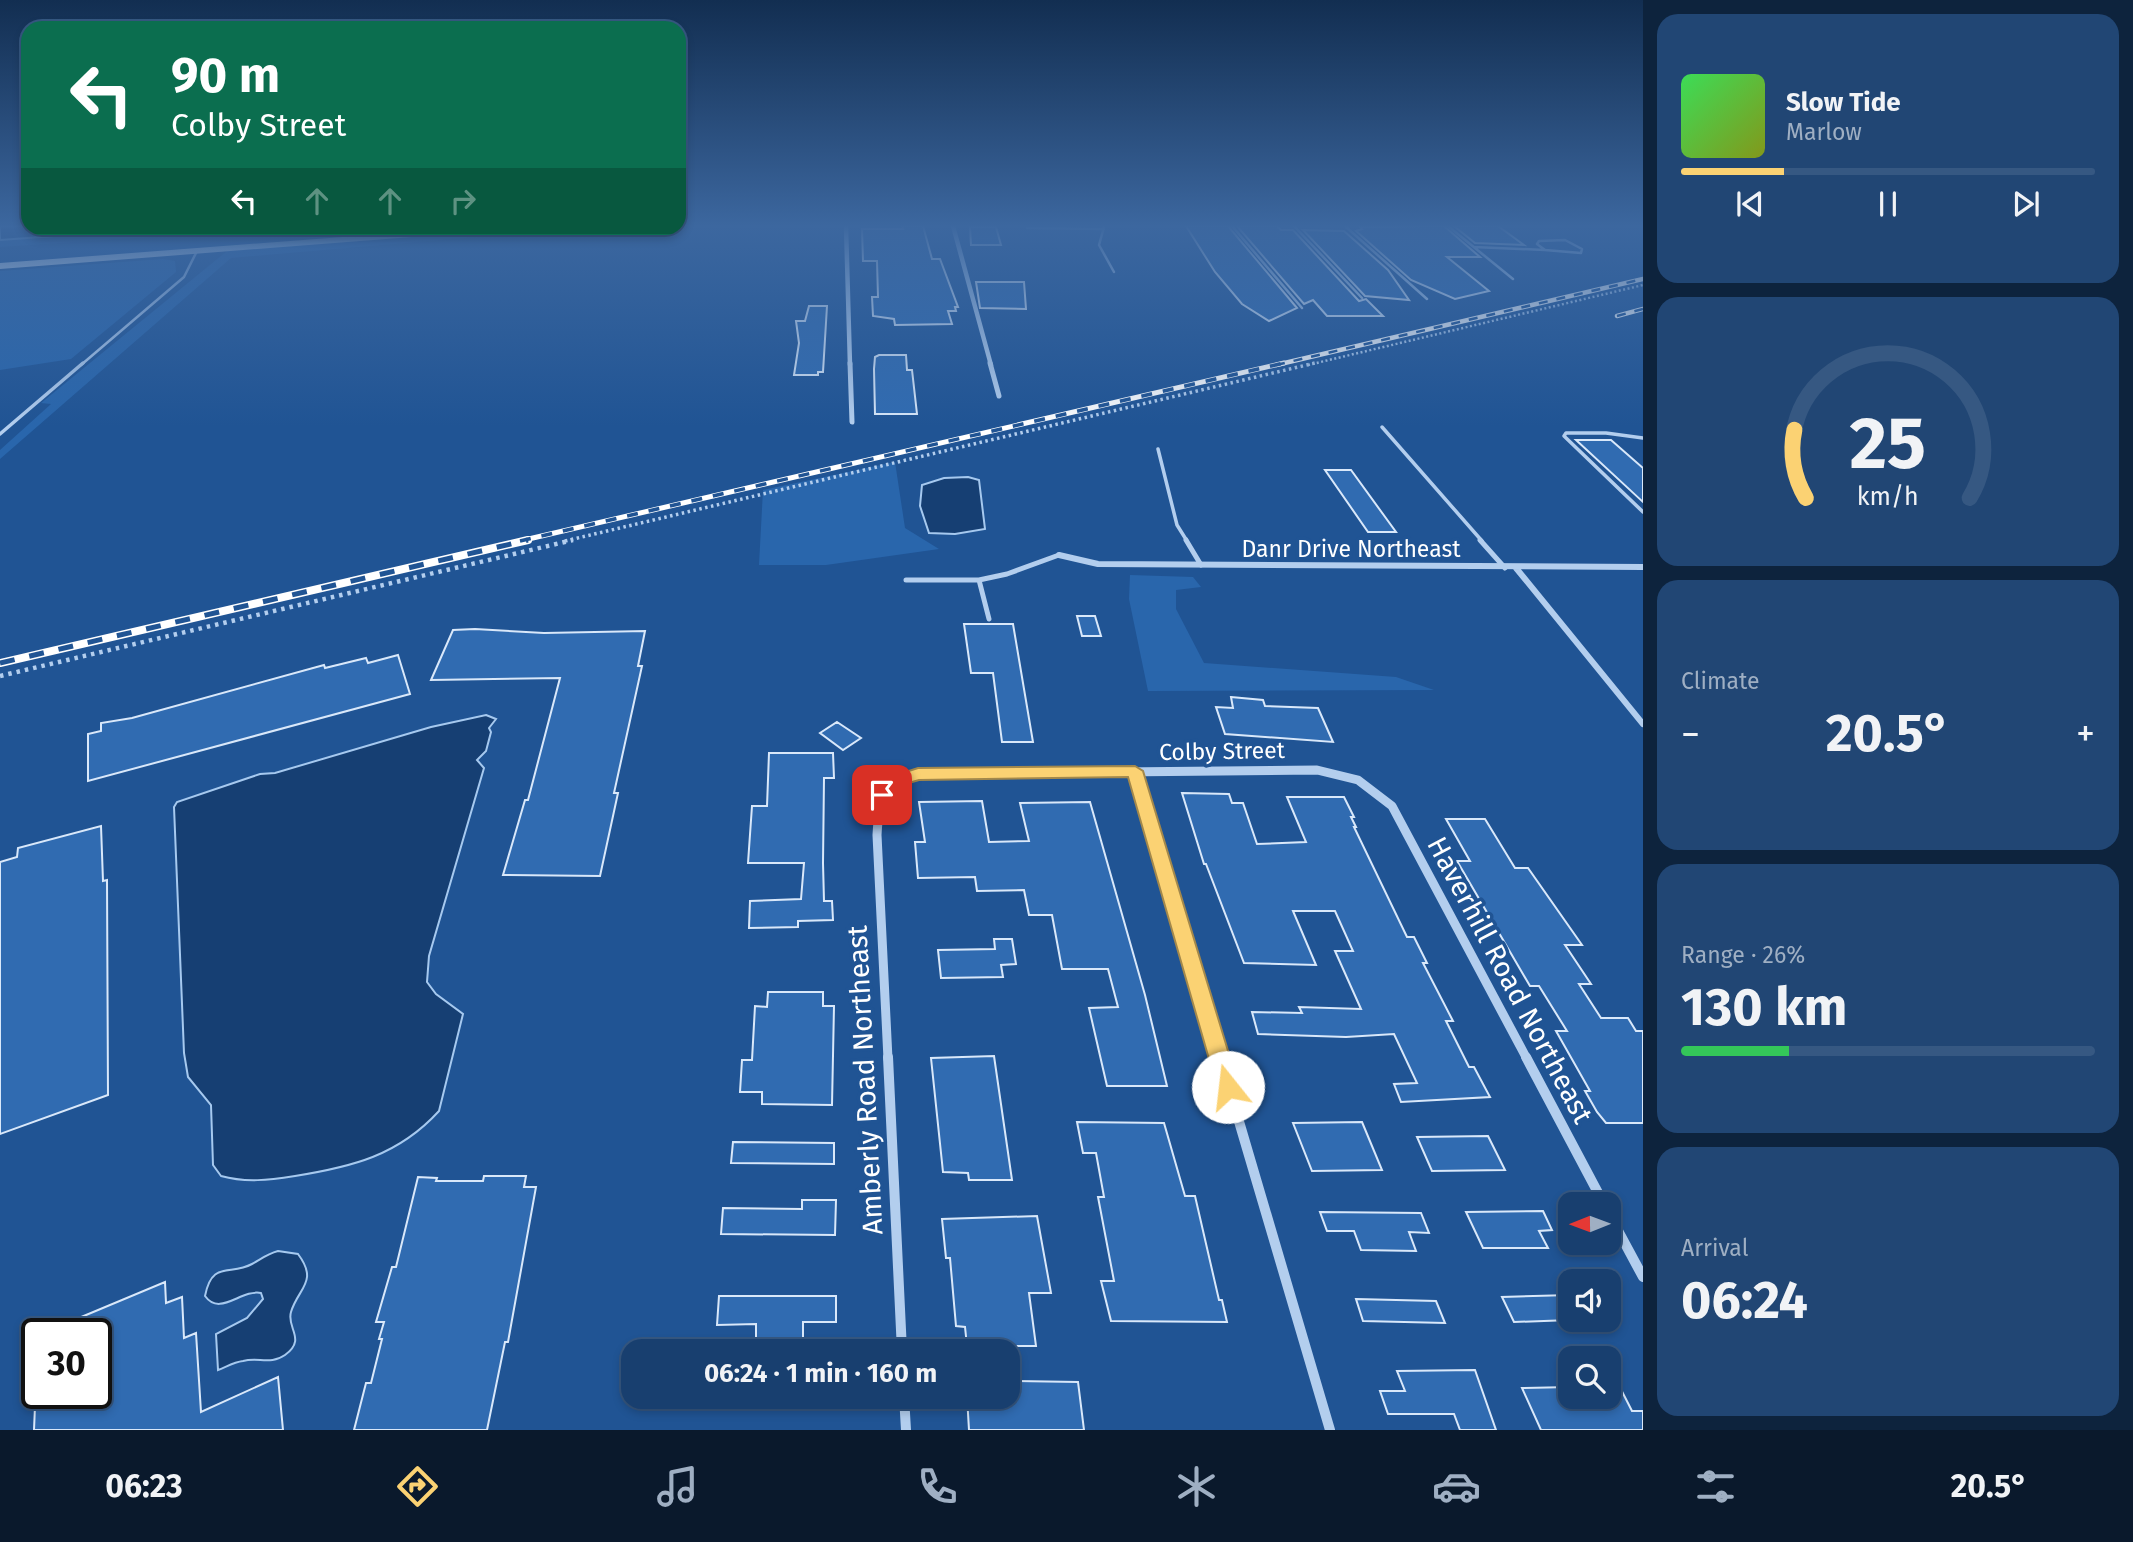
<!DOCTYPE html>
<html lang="en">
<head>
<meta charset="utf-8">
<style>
  body { margin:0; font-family:"Fira Sans",sans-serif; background:#214674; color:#f1f3f6; height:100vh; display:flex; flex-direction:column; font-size:26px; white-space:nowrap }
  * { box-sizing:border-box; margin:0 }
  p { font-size:23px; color:#9fafc3 }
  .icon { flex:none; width:38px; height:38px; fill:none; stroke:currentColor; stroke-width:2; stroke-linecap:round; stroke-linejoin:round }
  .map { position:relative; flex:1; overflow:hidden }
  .side { display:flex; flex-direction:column; gap:14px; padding:14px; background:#0d233d; width:490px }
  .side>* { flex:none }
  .banner { position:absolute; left:21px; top:21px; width:665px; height:214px; border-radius:21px; box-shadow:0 4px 10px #0003,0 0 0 2px #365882; background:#0b6e4f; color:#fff; overflow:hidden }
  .needle { width:46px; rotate:269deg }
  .tools { position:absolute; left:1558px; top:1192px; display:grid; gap:14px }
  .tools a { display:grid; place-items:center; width:63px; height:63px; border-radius:14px; background:#183f6f; box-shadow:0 4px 10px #0003,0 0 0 2px #365882; font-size:35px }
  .speed { position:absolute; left:21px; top:1318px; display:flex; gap:14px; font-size:35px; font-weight:700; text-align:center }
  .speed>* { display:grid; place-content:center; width:91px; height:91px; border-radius:50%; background:#183f6f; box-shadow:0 4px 10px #0003,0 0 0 2px #365882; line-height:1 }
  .speed .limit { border:4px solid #111; border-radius:10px; background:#fff; color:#111 }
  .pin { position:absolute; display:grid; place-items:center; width:60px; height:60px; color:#fff; margin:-30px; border-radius:14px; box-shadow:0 4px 10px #0006 }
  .me { position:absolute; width:77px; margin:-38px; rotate:344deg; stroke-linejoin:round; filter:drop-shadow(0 0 5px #0008) }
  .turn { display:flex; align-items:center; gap:24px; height:147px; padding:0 35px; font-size:32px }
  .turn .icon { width:91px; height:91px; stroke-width:2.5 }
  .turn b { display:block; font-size:49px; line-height:60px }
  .lanes { display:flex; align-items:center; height:66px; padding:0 35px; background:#0003; justify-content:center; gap:35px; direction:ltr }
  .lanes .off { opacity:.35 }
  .big { font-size:52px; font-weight:700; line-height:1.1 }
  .side .tile { flex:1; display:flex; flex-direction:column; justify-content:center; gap:10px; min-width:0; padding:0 24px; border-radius:21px; background:#214674 }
  .side .dial { align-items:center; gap:0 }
  .dial svg { height:182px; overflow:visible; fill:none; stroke:#365882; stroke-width:7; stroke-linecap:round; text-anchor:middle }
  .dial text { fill:#f1f3f6; stroke:none }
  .song { display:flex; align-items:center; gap:21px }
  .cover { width:84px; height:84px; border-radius:10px; background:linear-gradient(135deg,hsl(130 70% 55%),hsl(70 70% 35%)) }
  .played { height:7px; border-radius:4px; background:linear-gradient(90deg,#fbd273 25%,#365882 25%) }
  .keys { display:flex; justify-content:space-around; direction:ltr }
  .heat { display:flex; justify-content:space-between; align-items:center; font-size:38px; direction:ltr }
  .charge { height:10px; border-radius:5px; background:linear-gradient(90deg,#34c759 26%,#365882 0) }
  .trip { position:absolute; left:621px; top:1339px; width:399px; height:70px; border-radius:21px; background:#183f6f; box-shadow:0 4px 10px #0003,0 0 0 2px #365882; font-weight:700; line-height:70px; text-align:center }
  .dock { display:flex; height:112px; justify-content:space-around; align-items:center; background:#0a192c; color:#9fafc3 }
  .dock .icon { width:49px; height:49px }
  .dock .current { color:#fbd273 }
  .dock b { font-size:32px; color:#f1f3f6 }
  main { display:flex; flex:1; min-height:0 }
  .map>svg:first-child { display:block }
  .green { fill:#2966ac }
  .water { fill:#163f73; stroke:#a6c9ef; stroke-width:2 }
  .building { fill:#306bb1; stroke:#d9e8fa; stroke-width:2 }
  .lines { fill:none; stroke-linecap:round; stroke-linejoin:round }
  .path-far2 { stroke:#b3ceee; stroke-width:2.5; stroke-dasharray:2 2.5; stroke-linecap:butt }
  .path-far1 { stroke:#b3ceee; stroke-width:3.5; stroke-dasharray:2.5 3.5; stroke-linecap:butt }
  .path { stroke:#b3ceee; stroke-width:4.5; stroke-dasharray:3.5 5; stroke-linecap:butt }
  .lane-far2 { stroke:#b3ceee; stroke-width:2.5 }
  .lane-far1 { stroke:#b3ceee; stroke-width:3.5 }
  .lane { stroke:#b3ceee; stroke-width:5 }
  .street-far4 { stroke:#b3ceee; stroke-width:4.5 }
  .street-far3 { stroke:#b3ceee; stroke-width:5 }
  .street-far2 { stroke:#b3ceee; stroke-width:6 }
  .street-far1 { stroke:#b3ceee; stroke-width:9 }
  .street { stroke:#b3ceee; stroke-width:10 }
  .primary { fill:#fafcff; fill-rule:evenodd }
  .rail-far2-casing { stroke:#fff; stroke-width:4.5 }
  .rail-far1-casing { stroke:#fff; stroke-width:5 }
  .rail-casing { stroke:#fff; stroke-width:8 }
  .rail-far2 { stroke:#205494; stroke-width:2.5; stroke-dasharray:9; stroke-linecap:butt }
  .rail-far1 { stroke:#205494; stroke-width:3.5; stroke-dasharray:11; stroke-linecap:butt }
  .rail { stroke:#205494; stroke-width:5; stroke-dasharray:15; stroke-linecap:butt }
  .route { fill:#fbd273; stroke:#a3884b; stroke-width:2 }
  .labels { text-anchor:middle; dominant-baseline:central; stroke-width:7; stroke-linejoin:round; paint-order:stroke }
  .street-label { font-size:23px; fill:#fff; stroke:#205494 }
  .near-street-label { font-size:28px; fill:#fff; stroke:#205494 }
</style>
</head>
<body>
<main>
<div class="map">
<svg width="1643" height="1430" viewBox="0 0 1643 1430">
  <rect width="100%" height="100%" fill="#205494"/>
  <!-- green -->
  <path class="green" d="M164,228h123l-287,19v-7z
    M510,228h68l-347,30 -231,201v-9l51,-46 -10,-1 186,-152z
    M163,259l12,2 1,11 -105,87 -71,11v-99z
    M895,462l10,66 34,21 -113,16h-67l4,-75z
    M1130,575l63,2 8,10 -25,3v19l28,54 192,14 38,13 -286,1 -19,-92z"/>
  <!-- water -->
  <path class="water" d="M0,226l164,2 -164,12z
    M968,477l11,3 6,49 -30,5 -26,-1 -9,-27 2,-21 22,-7z
    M486,715l10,4 -7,9 2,4 -5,19 -9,9 7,8 -55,188 -2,26 9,12 27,20 -24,97c-41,45 -88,56 -144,65 -26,4 -49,7 -74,0l-8,-11 -2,-60 -23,-28 -4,-24 -10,-246 3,-5 83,-28 15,-1 156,-46z
    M278,1251l20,3c21,28 0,34 -7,58 -5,16 16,27 -6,43 -14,10 -27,2 -42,6 -9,1 -17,6 -25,9l-2,-36 31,-16 16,-19 -2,-6c-20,-4 -41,24 -56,3 7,-36 25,-20 47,-32 9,-5 15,-10 26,-13z"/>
  <!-- building -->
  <path class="building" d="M902,226h21l9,33h8l18,48h-3l1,4h-8l4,13 -57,1 -1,-6 -21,-3 -1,-19h6l-1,-36h-14l-1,-32h41z
    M1186,226h42l69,82 -28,13 -27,-17 -27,-32z
    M1237,226h40l4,4h12l66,71 7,-2 17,17h-56l-14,-16 -9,4z
    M1444,226l36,31h-33l42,34 -34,8 -44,-19 -55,-49 6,-2 -2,-2z
    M1454,226h44l26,19 -49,-2z
    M970,227h26l5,18h-30z
    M1303,230l41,1 44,39 21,30 -44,-4z
    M976,282h48l2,27 -46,-1z
    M809,306h18l-4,66h-5v3h-24l5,-32 -3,-22h9z
    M879,355h27l1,15h5l5,44h-42l-1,-45 1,-12z
    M1576,440h35l32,28v34z
    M1325,470h26l45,62h-28z
    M1077,616h18l6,20h-19z
    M964,624h49l20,118h-31l-9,-69h-22z
    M475,629l69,4 101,-2 -7,35h4l-28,127h4l-18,83 -97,-1 22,-75h3l32,-122 -129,2 22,-50z
    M398,655l12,39 -322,87v-47l13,-3v-8l31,-5 192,-53 1,3 41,-10 2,5z
    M1231,697l32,3 2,6 53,2 15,34 -108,-8 -9,-27 17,1z
    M837,722l24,16 -18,12 -23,-17z
    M769,753h64l1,25h-10l-1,85 1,38h8l1,19 -35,1v6l-49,1 1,-27 51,-2 3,-36h-56l4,-57h15z
    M1182,793l47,1 3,9h11l14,41 49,-2 -19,-45h57l10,20h-3l5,10h-2l53,110h7l13,26h-4l30,58h-7l23,46h5l16,30 -89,5 -7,-18 23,-1 -23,-49 -48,3 -88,-3 -6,-22 50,1 -3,-6 62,2 -26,-58h18l-18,-40h-42l23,54 -72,-2 -38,-99h-2z
    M982,801l7,41 40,-1 -9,-38 70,-1 55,193 22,91h-60l-18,-78 29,-1 -10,-38h-46l-10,-54h-23l-5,-25 -47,1 -2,-14 -57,1 -3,-36h10l-6,-40z
    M1446,819h39l30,49h13l54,77h-17l26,39h-12l22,34h27l8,13h7v92h-37l-9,-11 -12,-21h5l-34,-60h11l-28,-45h-9l-73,-125h13z
    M101,826l2,55 4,-1 1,215 -108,39v-272l17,-5 1,-9z
    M994,939h18l4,25 -15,1 2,12 -62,1 -3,-28 57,-1z
    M768,992h55v14h11l-2,99 -70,-1v-12h-22l2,-32h10l3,-54 12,1z
    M994,1056l18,124h-43l-1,-7 -25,-1 -12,-114z
    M1077,1122l87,1 21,73h10l24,104h3l5,22 -116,-1 -10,-40h13l-16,-84h6l-8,-44h-13z
    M1362,1122l20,48 -70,1 -19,-48z
    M1488,1136l17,34 -73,1 -15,-34z
    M733,1142l101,1v21l-103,-1z
    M484,1176h42l-2,11h12l-28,155h-3l-18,88h-133l12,-47h5l11,-44h-3l5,-17h-8l16,-55h4l22,-90 19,1 -1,3h47z
    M802,1200h34l-1,35 -114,-1 2,-26 79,1z
    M1543,1211l9,19 -13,1 9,17h-65l-17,-36z
    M1320,1212l101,1 8,20 -20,-1 7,19 -55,-1 -7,-19h-27z
    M1037,1216l14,77h-22l7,53h-69l-2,-19 -9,-1 -6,-68h-4l-4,-39z
    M165,1282l1,21 16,-6 2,41 12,-5 5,79 77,-35 5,53h-249l1,-24 32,-13h29v-59l-53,-1z
    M1570,1295v25l-56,2 -12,-25z
    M719,1296h117v26h-33v20h-47v-18l-39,1z
    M1356,1299l80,2 9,22 -82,-2z
    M1608,1364l24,47h11v19h-102l-19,-42 48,-1v9h38z
    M1475,1370l21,60h-36l-6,-16h-66l-8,-23h25l-8,-20z
    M1008,1381l70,1 6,48h-115l-2,-34h41z"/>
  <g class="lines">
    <!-- path-far2 -->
    <path class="path-far2" d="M1308,365l335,-80"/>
    <!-- path-far1 -->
    <path class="path-far1" d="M565,541l750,-178"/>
    <!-- path -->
    <path class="path" d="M0,676l573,-136"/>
    <!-- lane-far2 -->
    <path class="lane-far2" d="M1232,226l70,82
      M1294,226l68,72
      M1345,226l82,73
      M1448,226l65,53
      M1104,227l-5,18 15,27
      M1027,228l77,1
      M1565,240l17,9 -1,4 -36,-3 -8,-6 2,-3z
      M1474,247l71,3
      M81,365l103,-88 13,-26"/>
    <!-- lane-far1 -->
    <path class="lane-far1" d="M1382,427l100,114
      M0,434l83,-71
      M1643,438l-37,-5h-40l-2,3 79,76
      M1158,449l19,76 10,16"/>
    <!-- lane -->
    <path class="lane" d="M1186,540l15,25
      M1480,540l25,28
      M906,580h73l28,-6 52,-19
      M979,580l10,39"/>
    <!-- street-far4 -->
    <path class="street-far4" d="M846,226l4,139
      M953,226l38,139
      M387,236l1,-8"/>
    <!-- street-far3 -->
    <path class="street-far3" d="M850,363l2,59
      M990,363l9,33"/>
    <!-- street-far2 -->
    <path class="street-far2" d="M1059,555l39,9 545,3
      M1516,568l127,156"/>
    <!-- street-far1 -->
    <path class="street-far1" d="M1135,771l85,288
      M888,1059l-11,-224c2,-35 5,-50 41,-61l399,-4 41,10 34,26 135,253"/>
    <!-- street -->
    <path class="street" d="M888,1057l14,294
      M1220,1057l110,373
      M1526,1057l78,147
      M1608,1212l35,65
      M904,1396l2,34"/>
    <!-- primary -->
    <path class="primary" d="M461,228h32l-4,3 -489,38v-6z"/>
    <defs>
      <path id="rail-far2" d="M1617,316l26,-7
        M1276,365l367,-86"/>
      <path id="rail-far1" d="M520,541l764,-178"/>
      <path id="rail" d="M0,663l528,-123"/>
    </defs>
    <!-- rail-far2 casing -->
    <use href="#rail-far2" class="rail-far2-casing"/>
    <!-- rail-far1 casing -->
    <use href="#rail-far1" class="rail-far1-casing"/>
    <!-- rail casing -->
    <use href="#rail" class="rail-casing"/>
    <!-- rail-far2 -->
    <use href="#rail-far2" class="rail-far2"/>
    <!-- rail-far1 -->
    <use href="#rail-far1" class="rail-far1"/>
    <!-- rail -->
    <use href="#rail" class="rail"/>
  </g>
  <!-- sky -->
  <linearGradient id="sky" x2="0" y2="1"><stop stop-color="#122e51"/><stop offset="0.53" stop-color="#3c679f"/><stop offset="1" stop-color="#3c679f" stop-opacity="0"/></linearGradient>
  <rect width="1643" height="426" fill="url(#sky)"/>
  <!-- route -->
  <path class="route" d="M1135,766l8,5 96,316 -3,7 -8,3 -8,-3 -3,-7 -89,-310 -209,3 -17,5 -14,15 -6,1 -8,-6 16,-18 28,-9z"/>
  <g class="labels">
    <!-- street labels -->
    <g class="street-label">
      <text x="1351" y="549">Danr Drive Northeast</text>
      <text transform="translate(1222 751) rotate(-1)">Colby Street</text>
    </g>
    <!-- near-street labels -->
    <g class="near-street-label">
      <text transform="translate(1510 980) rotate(62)">Haverhill Road Northeast</text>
      <text transform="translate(865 1080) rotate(-93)">Amberly Road Northeast</text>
    </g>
  </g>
</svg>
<div class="tools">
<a><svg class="needle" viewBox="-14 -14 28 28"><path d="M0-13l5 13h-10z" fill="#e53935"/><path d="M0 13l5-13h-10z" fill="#9fafc3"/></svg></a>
<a><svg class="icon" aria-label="sound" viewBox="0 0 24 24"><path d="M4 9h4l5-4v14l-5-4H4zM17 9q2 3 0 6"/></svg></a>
<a><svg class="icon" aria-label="search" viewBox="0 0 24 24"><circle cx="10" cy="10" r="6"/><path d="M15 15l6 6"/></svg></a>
</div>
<div class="speed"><div class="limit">30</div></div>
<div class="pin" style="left:882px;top:795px;background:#d93025"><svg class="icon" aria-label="arrive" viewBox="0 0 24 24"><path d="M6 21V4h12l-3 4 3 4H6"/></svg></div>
<svg class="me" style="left:1228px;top:1087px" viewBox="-20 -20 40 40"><circle r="19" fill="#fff"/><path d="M0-13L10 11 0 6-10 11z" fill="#fbd273"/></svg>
<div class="trip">06:24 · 1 min · 160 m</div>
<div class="banner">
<div class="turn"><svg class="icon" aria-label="left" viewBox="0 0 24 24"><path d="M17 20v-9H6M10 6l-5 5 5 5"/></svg><div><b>90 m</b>Colby Street</div></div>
<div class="lanes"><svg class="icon" aria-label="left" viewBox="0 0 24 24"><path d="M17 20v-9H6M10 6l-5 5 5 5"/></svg><svg class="icon off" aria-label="ahead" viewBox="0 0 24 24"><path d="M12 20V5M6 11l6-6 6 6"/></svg><svg class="icon off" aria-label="ahead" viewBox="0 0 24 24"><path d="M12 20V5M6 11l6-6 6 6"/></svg><svg class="icon off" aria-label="right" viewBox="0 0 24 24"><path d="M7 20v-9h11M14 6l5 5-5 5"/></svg></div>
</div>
</div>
<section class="side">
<div class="tile">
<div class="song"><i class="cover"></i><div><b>Slow Tide</b><p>Marlow</p></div></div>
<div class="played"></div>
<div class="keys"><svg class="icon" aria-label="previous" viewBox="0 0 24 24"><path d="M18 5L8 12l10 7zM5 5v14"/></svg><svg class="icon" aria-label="pause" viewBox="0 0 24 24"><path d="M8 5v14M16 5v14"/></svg><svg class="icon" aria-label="next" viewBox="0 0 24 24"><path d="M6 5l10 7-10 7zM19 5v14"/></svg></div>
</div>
<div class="tile dial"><svg viewBox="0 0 100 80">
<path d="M14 69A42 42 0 1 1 86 69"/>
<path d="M14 69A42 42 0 0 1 9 39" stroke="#fbd273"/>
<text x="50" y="56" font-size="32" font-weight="700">25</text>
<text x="50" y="72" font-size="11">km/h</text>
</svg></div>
<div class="tile"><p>Climate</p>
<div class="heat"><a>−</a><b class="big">20.5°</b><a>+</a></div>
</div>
<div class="tile"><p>Range · 26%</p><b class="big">130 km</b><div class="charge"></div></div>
<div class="tile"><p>Arrival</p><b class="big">06:24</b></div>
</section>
</main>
<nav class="dock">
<b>06:23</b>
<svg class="icon current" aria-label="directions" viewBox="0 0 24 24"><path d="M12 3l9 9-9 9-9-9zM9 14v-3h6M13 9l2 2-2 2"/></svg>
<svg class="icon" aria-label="music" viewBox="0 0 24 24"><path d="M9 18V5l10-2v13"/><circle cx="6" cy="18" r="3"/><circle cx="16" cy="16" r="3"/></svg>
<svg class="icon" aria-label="phone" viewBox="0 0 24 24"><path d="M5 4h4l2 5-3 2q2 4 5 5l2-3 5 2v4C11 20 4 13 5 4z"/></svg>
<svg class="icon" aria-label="climate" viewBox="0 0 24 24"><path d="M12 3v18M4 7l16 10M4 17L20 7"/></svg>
<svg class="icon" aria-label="car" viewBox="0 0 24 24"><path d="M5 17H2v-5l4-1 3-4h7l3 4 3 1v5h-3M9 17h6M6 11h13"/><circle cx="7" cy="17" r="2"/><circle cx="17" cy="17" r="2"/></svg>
<svg class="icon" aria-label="filters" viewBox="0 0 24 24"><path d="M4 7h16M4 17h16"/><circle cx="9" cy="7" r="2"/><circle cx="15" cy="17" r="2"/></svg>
<b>20.5°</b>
</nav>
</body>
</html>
